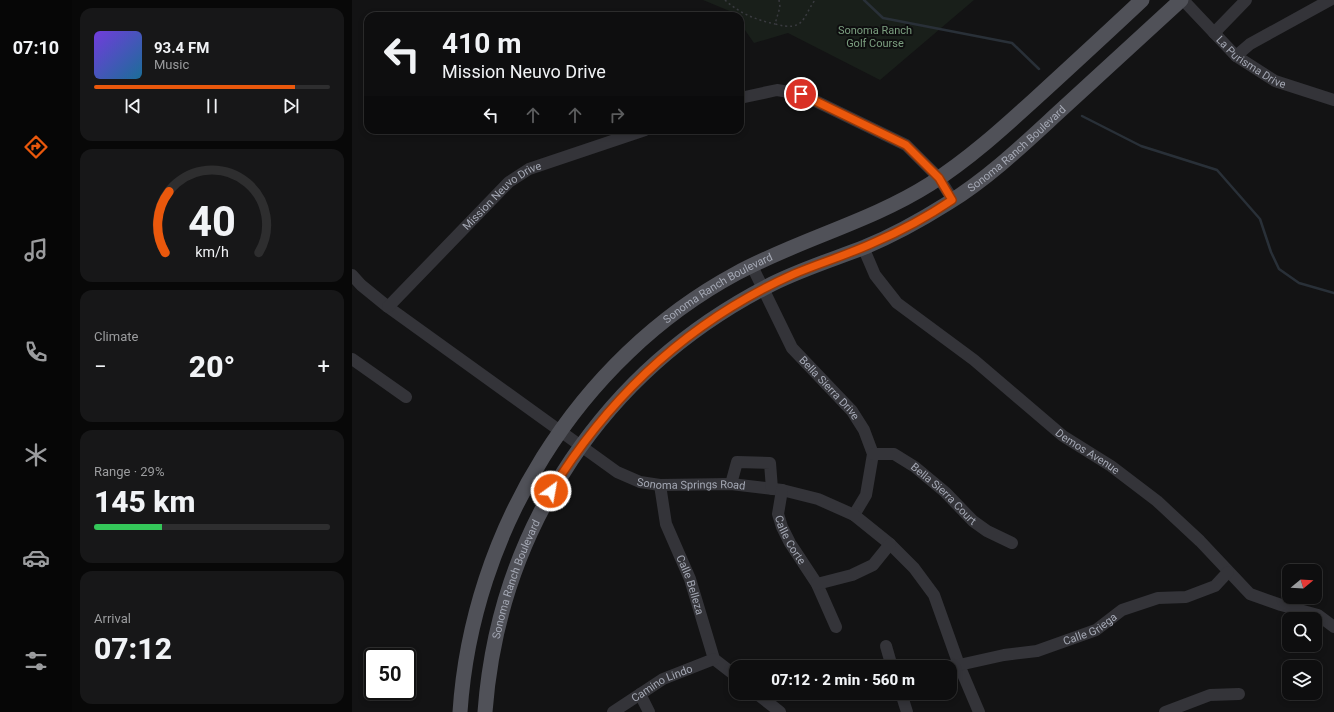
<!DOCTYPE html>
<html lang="en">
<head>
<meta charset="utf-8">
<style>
  body { margin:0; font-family:Roboto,sans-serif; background:#171718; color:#f1f3f6; height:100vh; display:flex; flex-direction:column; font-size:15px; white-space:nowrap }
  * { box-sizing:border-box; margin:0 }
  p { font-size:13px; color:#9b9c9e }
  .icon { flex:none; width:22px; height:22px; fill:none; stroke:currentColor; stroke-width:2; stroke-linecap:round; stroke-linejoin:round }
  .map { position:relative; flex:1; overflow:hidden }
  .sheet { display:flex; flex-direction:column; gap:8px; padding:8px; background:#080808; width:280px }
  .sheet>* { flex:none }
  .guide { position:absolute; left:12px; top:12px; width:380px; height:122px; border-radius:12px; box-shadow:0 2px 6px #0003,0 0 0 1px #2e2e2f; background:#0e0e0f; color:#f1f3f6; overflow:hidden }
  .needle { width:26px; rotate:72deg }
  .tools { position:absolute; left:930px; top:564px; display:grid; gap:8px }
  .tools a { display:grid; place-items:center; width:40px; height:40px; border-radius:8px; background:#0e0e0f; box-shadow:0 2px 6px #0003,0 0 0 1px #2e2e2f; font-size:20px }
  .speed { position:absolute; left:12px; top:648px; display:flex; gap:8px; font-size:20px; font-weight:700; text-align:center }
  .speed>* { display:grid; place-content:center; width:52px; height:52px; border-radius:50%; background:#0e0e0f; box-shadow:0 2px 6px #0003,0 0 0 1px #2e2e2f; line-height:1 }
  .speed .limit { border:2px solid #111; border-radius:6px; background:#fff; color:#111 }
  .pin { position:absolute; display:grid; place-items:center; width:34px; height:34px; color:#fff; margin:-17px; border:2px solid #fff; border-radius:50%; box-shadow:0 1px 4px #0007 }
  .me { position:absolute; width:44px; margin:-22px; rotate:32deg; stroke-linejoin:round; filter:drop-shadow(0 0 3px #0008) }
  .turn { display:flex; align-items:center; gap:14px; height:84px; padding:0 12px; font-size:18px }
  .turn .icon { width:52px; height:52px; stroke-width:2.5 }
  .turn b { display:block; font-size:28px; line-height:34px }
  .lanes { display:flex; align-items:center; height:38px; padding:0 12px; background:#0003; justify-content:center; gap:20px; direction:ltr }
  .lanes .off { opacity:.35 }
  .big { font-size:30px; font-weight:800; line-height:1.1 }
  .sheet .tile { flex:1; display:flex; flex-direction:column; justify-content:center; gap:6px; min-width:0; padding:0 14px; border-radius:12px; background:#171718 }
  .sheet .dial { align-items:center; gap:0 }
  .dial svg { height:104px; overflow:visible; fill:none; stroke:#2e2e2f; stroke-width:7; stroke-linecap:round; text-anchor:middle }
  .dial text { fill:#f1f3f6; stroke:none }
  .song { display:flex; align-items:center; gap:12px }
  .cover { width:48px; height:48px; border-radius:6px; background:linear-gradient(135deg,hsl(260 70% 55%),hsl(200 70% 35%)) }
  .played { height:4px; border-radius:2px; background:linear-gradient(90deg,#ea580c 85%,#2e2e2f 85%) }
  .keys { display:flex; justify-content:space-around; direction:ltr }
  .heat { display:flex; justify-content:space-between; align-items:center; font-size:22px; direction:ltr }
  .charge { height:6px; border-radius:3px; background:linear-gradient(90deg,#34c759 29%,#2e2e2f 0) }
  .trip { position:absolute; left:377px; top:660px; width:228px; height:40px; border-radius:12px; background:#0e0e0f; box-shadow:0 2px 6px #0003,0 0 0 1px #2e2e2f; font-weight:800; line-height:40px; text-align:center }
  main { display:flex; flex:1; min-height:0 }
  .menu { display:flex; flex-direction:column; width:72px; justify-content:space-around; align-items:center; background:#060606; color:#9b9c9e }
  .menu .icon { width:28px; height:28px }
  .menu .current { color:#ea580c }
  .menu b { font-size:18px; color:#f1f3f6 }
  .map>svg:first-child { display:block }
  .green { fill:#191f1a }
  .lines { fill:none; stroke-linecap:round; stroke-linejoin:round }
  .stream { stroke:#293038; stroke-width:2.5 }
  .path { stroke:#3a3b40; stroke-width:1.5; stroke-dasharray:2 3; stroke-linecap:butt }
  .minor { stroke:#343439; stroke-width:12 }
  .major { stroke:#505158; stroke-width:15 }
  .route-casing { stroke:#983908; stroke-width:10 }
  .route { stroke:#ea580c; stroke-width:7 }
  .labels { text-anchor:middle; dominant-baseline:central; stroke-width:4; stroke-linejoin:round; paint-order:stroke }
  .park-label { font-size:11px; fill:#7c9f80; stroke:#0e0e0f }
  .street-label { font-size:11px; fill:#a4a8b4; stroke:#0e0e0f }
</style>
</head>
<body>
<main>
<nav class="menu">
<b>07:10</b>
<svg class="icon current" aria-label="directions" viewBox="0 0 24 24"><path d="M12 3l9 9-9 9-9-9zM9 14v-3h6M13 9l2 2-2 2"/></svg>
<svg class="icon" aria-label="music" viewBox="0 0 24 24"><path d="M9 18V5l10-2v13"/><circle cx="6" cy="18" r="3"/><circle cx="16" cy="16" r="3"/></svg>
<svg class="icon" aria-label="phone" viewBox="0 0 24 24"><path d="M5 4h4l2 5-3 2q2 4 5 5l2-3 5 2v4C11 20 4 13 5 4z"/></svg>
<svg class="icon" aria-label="climate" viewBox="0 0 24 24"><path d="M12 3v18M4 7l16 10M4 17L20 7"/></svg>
<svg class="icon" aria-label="car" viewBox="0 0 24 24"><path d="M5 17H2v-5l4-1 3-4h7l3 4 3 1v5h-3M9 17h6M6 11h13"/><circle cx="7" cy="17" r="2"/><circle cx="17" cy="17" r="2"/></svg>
<svg class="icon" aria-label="filters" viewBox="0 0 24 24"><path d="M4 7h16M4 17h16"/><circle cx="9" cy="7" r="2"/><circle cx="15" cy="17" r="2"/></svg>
</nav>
<section class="sheet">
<div class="tile">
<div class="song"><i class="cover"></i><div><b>93.4 FM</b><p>Music</p></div></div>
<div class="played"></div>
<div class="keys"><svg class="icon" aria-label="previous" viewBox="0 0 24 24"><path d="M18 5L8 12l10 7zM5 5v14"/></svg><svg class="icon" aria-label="pause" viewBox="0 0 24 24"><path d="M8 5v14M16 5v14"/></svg><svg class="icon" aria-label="next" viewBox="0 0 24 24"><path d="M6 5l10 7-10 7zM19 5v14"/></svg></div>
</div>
<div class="tile dial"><svg viewBox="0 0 100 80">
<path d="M14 69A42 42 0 1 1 86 69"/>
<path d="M14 69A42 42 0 0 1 17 22" stroke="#ea580c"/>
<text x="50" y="56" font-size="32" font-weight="700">40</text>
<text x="50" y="72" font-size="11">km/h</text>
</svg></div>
<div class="tile"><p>Climate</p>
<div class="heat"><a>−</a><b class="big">20°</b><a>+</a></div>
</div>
<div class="tile"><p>Range · 29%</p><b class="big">145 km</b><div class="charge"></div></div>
<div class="tile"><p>Arrival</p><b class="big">07:12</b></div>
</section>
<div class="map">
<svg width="982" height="712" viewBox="0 0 982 712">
  <rect width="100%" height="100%" fill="#131314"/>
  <!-- green -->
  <path class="green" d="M351,0h271l-94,80 -92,-47 -34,10 -14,-20v-7h-5l-3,-4z"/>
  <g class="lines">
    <!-- stream -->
    <path class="stream" d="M512,0l19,18 129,25 27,26
      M730,116l59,30 76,24 43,49 11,33 8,17 20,14 35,10"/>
    <!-- path -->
    <path class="path" d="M373,0c14,13 31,20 50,24
      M427,0l1,7 -5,17c30,8 27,-6 40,-24"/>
    <!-- minor -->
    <g class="minor">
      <path id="s1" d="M831,0l53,56 39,25 59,19"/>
      <path d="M862,33l32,-33"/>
      <path d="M884,56l14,-12 80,-44"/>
      <path d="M388,98l37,-8 24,4 105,51 33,33 14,22"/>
      <path id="s2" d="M511,247l12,28 22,28 77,57 89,76 48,30 46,35 43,40 50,53 31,11 37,10 16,12"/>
      <path id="s3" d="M400,266l40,82 60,63 12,19 9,24 -7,41 -12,20"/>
      <path id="s4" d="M0,275l9,10 27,22 229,165 23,10 20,3 71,-1 51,6 36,9 36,16 36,29 24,24 20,27 25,70 20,47"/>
      <path id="s5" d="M36,307l121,-125 20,-13 116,-39"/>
      <path d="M0,359l54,38"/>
      <path id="s6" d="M521,454h21l21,13 30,25 28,29 14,10 25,12"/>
      <path d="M379,484l6,-22 33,1 2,26"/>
      <path id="s7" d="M308,485l6,39 24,55 24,80 22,17"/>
      <path id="s8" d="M430,490l-4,24 4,13 8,16 27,41 19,43"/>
      <path d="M465,584l35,-9 21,-10 17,-21"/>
      <path d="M534,646l6,21"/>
      <path id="s9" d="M590,667l17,-2 45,-10 33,-4 59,-21 26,-20 36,-12 28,-1 29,-11 13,-14"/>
      <path d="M404,693l24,19"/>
      <path d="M549,693l6,19"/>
      <path d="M288,694l9,18"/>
      <path id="s10" d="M261,712l50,-33 51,-20"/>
      <path d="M813,712l45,-17 29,-1"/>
    </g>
    <!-- major -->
    <g class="major">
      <path id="s11" d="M108,712c12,-180 117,-353 277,-439 63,-34 133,-51 193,-89 39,-25 72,-55 105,-85 36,-33 72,-66 107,-99"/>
      <path id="s12" d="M133,712c14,-186 121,-344 287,-428 30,-15 62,-25 93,-37 29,-12 56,-27 83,-44 42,-26 77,-60 113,-93 40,-37 80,-73 120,-110"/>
    </g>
  </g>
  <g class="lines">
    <defs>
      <path id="route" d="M199,491c59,-96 140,-171 243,-217 26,-11 53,-19 79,-31 28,-12 54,-26 79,-43l-13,-22 -33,-33 -105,-51"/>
    </defs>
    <!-- route casing -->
    <use href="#route" class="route-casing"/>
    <!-- route -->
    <use href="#route" class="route"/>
  </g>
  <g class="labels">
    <!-- park labels -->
    <g class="park-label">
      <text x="523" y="30">Sonoma Ranch<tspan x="523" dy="13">Golf Course</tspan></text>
    </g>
    <!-- street labels -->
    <g class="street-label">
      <text stroke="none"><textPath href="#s1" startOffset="93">La Purisma Drive</textPath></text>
      <text stroke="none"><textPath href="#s12" startOffset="821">Sonoma Ranch Boulevard</textPath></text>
      <text stroke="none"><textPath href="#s5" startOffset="160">Mission Neuvo Drive</textPath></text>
      <text stroke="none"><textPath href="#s11" startOffset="517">Sonoma Ranch Boulevard</textPath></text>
      <text stroke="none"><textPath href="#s3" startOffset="146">Bella Sierra Drive</textPath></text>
      <text stroke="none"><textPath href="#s2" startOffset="308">Demos Avenue</textPath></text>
      <text stroke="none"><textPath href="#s4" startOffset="407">Sonoma Springs Road</textPath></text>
      <text stroke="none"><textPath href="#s6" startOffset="85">Bella Sierra Court</textPath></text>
      <text stroke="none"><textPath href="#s8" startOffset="53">Calle Corte</textPath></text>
      <text stroke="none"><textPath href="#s12" startOffset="137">Sonoma Ranch Boulevard</textPath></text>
      <text stroke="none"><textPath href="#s7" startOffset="105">Calle Belleza</textPath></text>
      <text stroke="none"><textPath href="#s9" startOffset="154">Calle Griega</textPath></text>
      <text stroke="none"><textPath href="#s10" startOffset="57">Camino Lindo</textPath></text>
    </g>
  </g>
</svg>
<div class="tools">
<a><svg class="needle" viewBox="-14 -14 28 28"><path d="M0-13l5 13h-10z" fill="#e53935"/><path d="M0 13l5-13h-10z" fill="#9b9c9e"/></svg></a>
<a><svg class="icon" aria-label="search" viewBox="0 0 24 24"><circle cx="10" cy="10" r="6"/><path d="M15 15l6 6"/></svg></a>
<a><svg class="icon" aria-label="layers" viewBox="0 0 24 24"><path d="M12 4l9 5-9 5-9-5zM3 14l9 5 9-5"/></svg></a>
</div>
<div class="speed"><div class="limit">50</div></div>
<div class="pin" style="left:449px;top:94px;background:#d93025"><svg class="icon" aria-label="arrive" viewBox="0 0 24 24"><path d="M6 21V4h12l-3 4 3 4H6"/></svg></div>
<svg class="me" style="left:199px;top:491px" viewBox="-20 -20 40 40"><circle r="17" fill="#ea580c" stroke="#fff" stroke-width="3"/><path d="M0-11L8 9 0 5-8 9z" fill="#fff"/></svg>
<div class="trip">07:12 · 2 min · 560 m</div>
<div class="guide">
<div class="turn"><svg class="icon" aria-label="left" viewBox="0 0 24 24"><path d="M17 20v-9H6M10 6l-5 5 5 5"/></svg><div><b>410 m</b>Mission Neuvo Drive</div></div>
<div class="lanes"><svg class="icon" aria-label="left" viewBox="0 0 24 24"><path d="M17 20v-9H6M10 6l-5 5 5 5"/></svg><svg class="icon off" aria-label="ahead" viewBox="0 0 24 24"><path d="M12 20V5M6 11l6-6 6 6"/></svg><svg class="icon off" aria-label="ahead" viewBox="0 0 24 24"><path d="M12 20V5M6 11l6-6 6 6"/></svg><svg class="icon off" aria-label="right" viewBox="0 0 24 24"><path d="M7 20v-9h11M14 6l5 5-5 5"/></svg></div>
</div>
</div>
</main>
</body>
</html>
